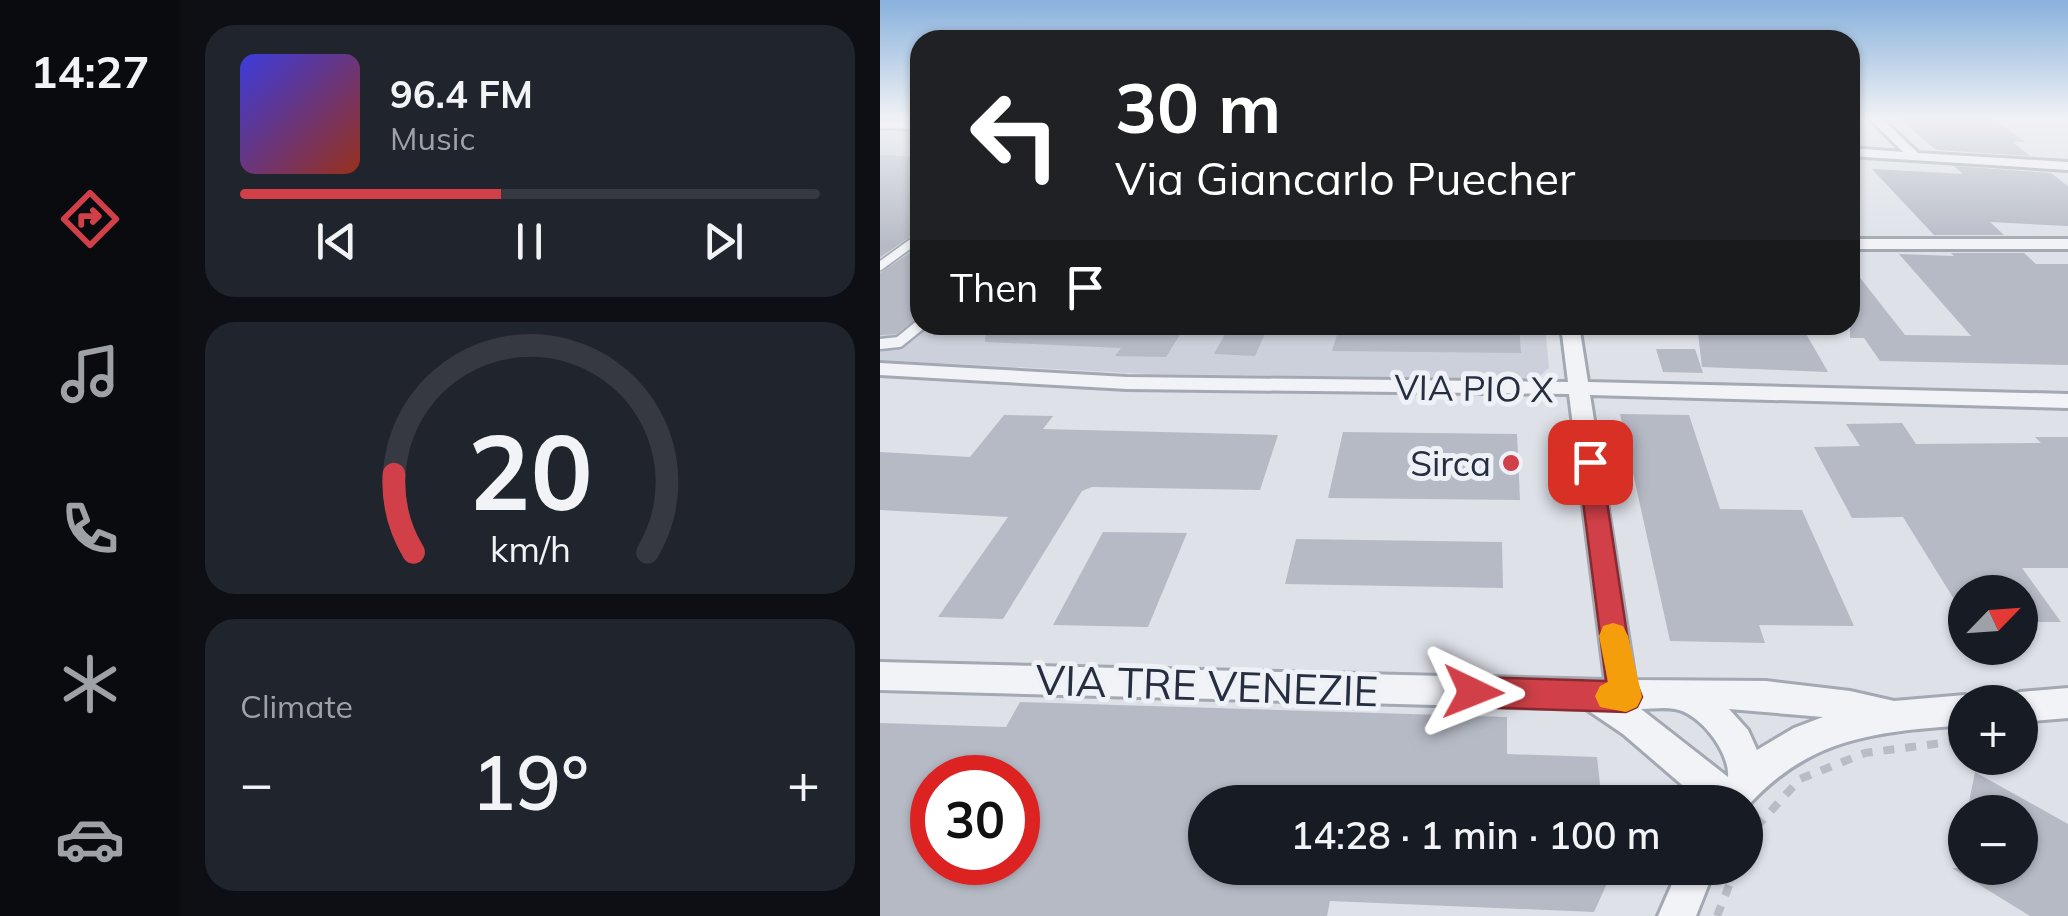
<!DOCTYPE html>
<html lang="en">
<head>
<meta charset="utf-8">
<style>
  body { margin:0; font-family:Mulish,sans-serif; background:#20242c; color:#f1f3f6; height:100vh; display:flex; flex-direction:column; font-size:38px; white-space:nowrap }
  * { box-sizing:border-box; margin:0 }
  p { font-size:32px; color:#9ea1a6 }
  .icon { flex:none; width:55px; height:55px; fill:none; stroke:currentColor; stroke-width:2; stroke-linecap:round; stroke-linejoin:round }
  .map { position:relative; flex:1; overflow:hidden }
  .drawer { display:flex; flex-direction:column; gap:25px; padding:25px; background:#0d0f14; width:700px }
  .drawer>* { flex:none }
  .banner { position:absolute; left:30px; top:30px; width:950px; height:305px; border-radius:30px; box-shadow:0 2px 8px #0004; background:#202124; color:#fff; overflow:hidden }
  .needle { width:65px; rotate:65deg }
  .controls { position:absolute; left:1068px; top:575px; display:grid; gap:20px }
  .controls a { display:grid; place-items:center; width:90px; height:90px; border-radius:50%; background:#171b24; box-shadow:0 2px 8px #0004; font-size:50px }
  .speed { position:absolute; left:30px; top:755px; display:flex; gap:20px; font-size:50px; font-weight:700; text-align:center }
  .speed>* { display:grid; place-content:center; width:130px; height:130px; border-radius:50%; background:#171b24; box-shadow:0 2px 8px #0004; line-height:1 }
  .speed .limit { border:15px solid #d22; background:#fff; color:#111 }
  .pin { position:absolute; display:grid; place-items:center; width:85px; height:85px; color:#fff; margin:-42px; border-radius:20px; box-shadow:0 5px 15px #0006 }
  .me { position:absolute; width:110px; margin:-55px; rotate:92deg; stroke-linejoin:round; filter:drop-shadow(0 0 8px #0008) }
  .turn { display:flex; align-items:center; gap:35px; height:210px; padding:0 40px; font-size:45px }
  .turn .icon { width:130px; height:130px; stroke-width:2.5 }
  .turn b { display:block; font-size:70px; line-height:85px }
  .then { display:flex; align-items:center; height:95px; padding:0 40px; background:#0003; gap:20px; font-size:38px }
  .big { font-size:75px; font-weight:600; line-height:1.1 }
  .drawer .widget { flex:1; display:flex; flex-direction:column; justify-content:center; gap:15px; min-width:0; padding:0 35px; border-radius:30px; background:#20242c }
  .drawer .dial { align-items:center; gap:0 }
  .dial svg { height:260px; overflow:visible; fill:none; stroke:#363941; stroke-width:7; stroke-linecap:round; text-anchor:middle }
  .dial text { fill:#f1f3f6; stroke:none }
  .song { display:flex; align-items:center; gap:30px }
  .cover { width:120px; height:120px; border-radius:15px; background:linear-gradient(135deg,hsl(240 70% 55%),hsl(10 70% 35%)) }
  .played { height:10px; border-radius:5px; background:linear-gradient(90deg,#d14048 45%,#363941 45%) }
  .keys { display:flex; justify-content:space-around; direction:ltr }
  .heat { display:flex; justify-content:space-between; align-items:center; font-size:55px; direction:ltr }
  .trip { position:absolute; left:308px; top:785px; width:575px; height:100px; border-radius:50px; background:#171b24; box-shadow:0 2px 8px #0004; font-weight:600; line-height:100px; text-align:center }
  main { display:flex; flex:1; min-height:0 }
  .tabs { display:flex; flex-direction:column; width:180px; justify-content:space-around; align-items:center; background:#090b0e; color:#9ea1a6 }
  .tabs .icon { width:70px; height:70px }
  .tabs .on { color:#d14048 }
  .tabs b { font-size:45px; color:#f1f3f6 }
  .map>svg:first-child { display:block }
  .built { fill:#ccd0da }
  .building { fill:#b6bac5; fill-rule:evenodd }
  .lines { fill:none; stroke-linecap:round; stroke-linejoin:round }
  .lane-far1-casing { stroke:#a3a8b2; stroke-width:11 }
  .lane-casing { stroke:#a3a8b2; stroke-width:15 }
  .street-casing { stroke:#a3a8b2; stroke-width:6 }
  .path { stroke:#b8bcc4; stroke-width:8; stroke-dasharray:11 11; stroke-linecap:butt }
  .lane-far1 { stroke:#f1f3f7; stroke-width:8 }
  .lane { stroke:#f1f3f7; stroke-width:10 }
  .street { fill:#f1f3f7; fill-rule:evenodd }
  .route { fill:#d14048; stroke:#882a2f; stroke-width:2.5 }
  .slow { fill:#f59e0b }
  .poi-dot { fill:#d14048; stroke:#eef1f6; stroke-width:4 }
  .labels { text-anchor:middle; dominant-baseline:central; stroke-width:10; stroke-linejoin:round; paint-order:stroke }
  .street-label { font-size:35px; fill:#272e40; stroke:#eef1f6 }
  .poi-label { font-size:35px; fill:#272e40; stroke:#eef1f6; text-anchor:end }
  .near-street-label { font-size:42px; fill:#272e40; stroke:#eef1f6 }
</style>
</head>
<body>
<main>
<nav class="tabs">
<b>14:27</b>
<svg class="icon on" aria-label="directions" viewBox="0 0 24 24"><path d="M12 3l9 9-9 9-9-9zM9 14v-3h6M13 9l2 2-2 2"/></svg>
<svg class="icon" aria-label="music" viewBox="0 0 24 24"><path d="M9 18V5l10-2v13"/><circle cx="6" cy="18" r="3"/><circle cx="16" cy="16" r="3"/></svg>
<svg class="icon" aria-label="phone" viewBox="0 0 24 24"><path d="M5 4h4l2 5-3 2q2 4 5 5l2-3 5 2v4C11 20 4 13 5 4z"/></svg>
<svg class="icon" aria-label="climate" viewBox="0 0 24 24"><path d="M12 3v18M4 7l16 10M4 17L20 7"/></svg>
<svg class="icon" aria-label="car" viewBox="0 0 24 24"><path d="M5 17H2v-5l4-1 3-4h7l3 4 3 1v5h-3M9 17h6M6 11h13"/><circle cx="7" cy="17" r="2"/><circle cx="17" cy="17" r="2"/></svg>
</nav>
<section class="drawer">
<div class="widget">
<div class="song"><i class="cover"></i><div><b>96.4 FM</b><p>Music</p></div></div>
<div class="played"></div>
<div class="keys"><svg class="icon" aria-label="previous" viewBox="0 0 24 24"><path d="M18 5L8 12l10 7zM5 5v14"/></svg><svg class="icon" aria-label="pause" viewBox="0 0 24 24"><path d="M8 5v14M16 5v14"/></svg><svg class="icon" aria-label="next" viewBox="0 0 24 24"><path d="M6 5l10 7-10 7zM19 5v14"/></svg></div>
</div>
<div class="widget dial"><svg viewBox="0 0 100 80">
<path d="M14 69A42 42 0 1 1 86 69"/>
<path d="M14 69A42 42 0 0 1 8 45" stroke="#d14048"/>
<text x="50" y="56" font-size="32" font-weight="700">20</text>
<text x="50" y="72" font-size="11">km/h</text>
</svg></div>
<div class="widget"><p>Climate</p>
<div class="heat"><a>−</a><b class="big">19°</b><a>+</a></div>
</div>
</section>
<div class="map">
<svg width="1188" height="916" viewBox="0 0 1188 916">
  <rect width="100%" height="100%" fill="#dee1e8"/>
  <!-- built -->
  <path class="built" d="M0,132h40v193h625l4,43 -13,11 -388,-5 -268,-14z"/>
  <!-- building -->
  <path class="building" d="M1019,118h92l35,24h-13l17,14 -94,-6z
    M0,155l40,2v73l-40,27z
    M1074,166l97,7 17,13v40l-78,-4 14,13h-70l-62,-66 91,5z
    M40,246v70l-24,18 -16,1v-62z
    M1071,253h73l12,11h32v101l-188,-4 -16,-23h-14v-73l55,70 66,1 -72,-82 55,2z
    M106,325h200l-20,32 -51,-1 6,-8 -136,-6z
    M350,325h39l-14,31 -41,-2z
    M460,325h179l2,28 -189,-2z
    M817,325h104l27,47 -126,-5z
    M776,349h39l8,24 -40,-1z
    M740,414l69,1 31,94 82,1 52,116 -95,-1 6,18 -95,-2z
    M124,415l49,1 -10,13 235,6 -18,55 -168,-3 -10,4 -79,128 -65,-2 70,-100 -128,-7v-58l90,5z
    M1022,423l14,21 125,-1 -6,-6h33v131h-46l39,54h-41v-30h-55v25l-62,-100 -51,1 -38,-71 46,-1 -14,-22z
    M463,432l174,2 3,66 -192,-2z
    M223,532l84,1 -39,94 -95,-2z
    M416,539l206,3 1,46 -218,-4z
    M140,702l487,15v37l90,3 5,45h-397v66h409l-20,44 -264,-11 -3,15h-447v-193l126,4zM52,778h86v84h-86z
    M1095,772l93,52v92h-38l-78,-48h68v-56h-53z"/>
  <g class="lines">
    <defs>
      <path id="lane-far1" d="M0,266l40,-29"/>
      <path id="lane" d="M0,344l19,-2 21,-17"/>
      <path id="street" d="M989,118h12l37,35 150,9v8l-218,-14v-8l53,4z
        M0,122l40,1v6l-40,-1z
        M970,239h218v10h-218z
        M681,325h18l9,57 480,12v14l-478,-13 45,285 131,1 84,10 44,10 71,-6 12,7h-12v23c-90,7 -157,12 -220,84v-7h-43l-79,-68 -37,-25 -706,-19v-28l725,18 -36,-286 -442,-5 -247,-14v-12l247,14 441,5zM761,709c10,0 23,-2 34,0 25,4 55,43 53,68zM849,709l94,8 -29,11 -37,22 -9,-20z
        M1188,688v30l-48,4v-20h-14l3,-6 11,-4z
        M799,868h36l-19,48h-38z"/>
    </defs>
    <!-- lane-far1 casing -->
    <use href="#lane-far1" class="lane-far1-casing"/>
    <!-- lane casing -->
    <use href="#lane" class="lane-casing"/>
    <!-- street casing -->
    <use href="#street" class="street-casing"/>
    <!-- path -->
    <path class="path" d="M865,846l4,-11 51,-56 65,-26 100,-13
      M837,916l19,-48"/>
    <!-- lane-far1 -->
    <use href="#lane-far1" class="lane-far1"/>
    <!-- lane -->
    <use href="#lane" class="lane"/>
    <!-- street -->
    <use href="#street" class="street"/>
  </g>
  <!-- sky -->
  <linearGradient id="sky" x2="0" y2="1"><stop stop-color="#88b1dc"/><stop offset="0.48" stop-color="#f0f2f5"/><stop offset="1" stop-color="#f0f2f5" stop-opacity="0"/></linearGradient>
  <rect width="1188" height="246" fill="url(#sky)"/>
  <!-- route -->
  <path class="route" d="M710,454l11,8 32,212 9,23 -5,10 -11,5 -153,-5 -11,-5 -5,-10 5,-10 11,-5 133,4 -28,-219z"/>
  <!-- slow -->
  <path class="slow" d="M733,623l10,3 5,10 14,61 -5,10 -11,5 -26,-5 -5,-11 5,-10 8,-4 -9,-46 4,-10z"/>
  <!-- markers -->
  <circle class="poi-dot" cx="631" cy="463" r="10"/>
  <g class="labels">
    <!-- street labels -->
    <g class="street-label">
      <text transform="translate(594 388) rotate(1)">VIA PIO X</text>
    </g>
    <!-- poi labels -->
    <g class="poi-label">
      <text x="611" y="463">Sirca</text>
    </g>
    <!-- near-street labels -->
    <g class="near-street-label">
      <text transform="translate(327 685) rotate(2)">VIA TRE VENEZIE</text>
    </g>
  </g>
</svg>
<div class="controls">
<a><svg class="needle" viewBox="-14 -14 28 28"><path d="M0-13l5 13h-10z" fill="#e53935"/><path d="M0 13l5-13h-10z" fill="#9ea1a6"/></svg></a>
<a>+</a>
<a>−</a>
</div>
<div class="speed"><div class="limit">30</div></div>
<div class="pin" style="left:710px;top:462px;background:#d93025"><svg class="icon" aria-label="arrive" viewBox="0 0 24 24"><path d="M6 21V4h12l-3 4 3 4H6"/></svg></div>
<svg class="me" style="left:593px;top:692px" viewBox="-20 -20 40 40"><path d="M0-17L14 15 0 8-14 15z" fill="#d14048" stroke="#fff" stroke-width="4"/></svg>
<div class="trip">14:28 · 1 min · 100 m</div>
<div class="banner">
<div class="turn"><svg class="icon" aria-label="left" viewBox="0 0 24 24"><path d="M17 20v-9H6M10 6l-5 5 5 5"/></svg><div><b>30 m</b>Via Giancarlo Puecher</div></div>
<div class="then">Then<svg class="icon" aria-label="arrive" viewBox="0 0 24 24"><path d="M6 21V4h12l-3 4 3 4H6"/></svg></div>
</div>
</div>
</main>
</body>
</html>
